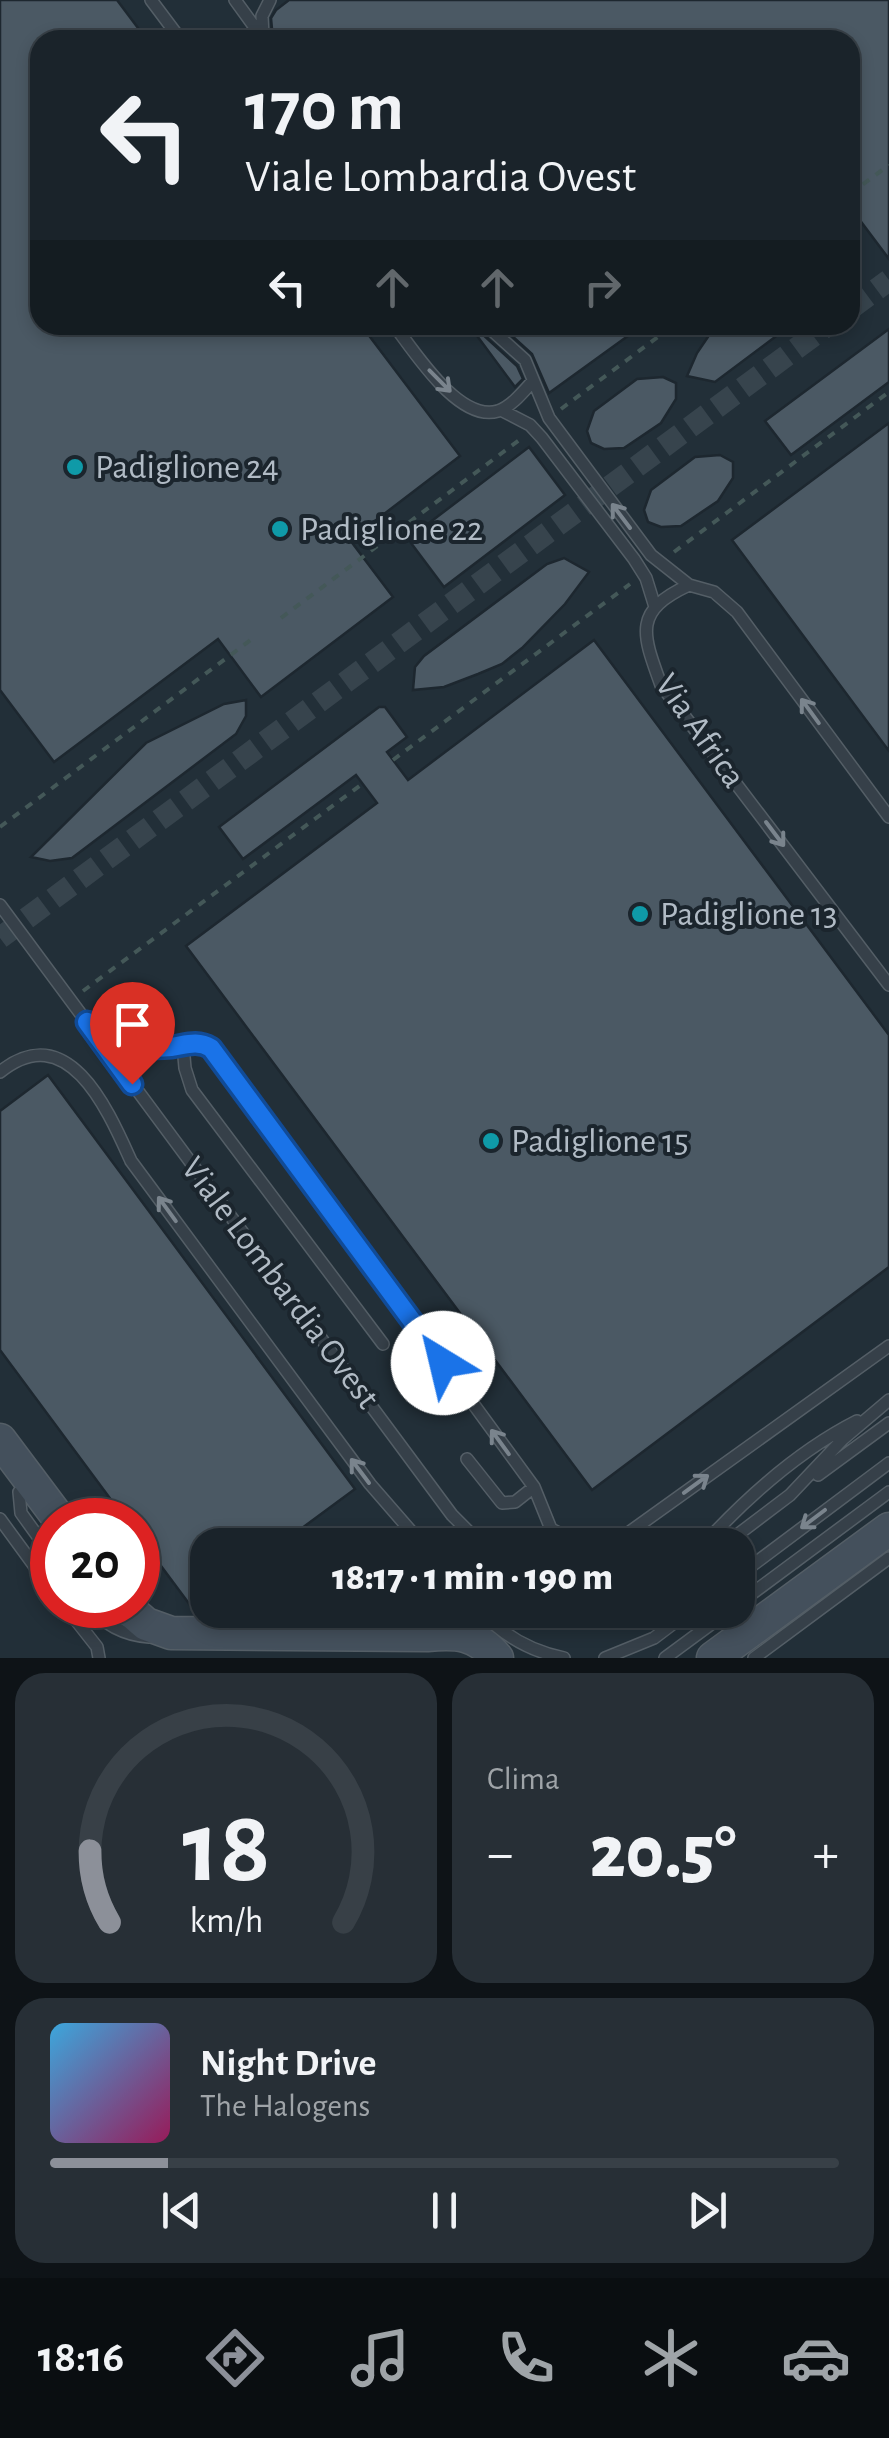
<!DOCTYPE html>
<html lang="it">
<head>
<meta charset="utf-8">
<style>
  body { margin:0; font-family:"Alegreya Sans",sans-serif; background:#272f36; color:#f1f3f6; height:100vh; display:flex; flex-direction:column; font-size:38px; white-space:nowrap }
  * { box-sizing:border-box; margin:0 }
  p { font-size:32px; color:#9fa4a8 }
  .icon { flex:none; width:55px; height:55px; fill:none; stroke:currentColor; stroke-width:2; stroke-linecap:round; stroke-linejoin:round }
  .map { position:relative; height:1658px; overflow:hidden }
  .drawer { display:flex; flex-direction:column; gap:15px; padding:15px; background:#0e1317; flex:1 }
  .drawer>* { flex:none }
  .guide { position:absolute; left:30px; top:30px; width:830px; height:305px; border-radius:30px; box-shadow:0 5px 15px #0003,0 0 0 2px #384047; background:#1a232a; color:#f1f3f6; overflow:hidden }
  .speed { position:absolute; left:30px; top:1498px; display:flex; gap:20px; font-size:50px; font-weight:700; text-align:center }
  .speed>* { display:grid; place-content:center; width:130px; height:130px; border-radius:50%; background:#1a232a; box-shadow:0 5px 15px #0003,0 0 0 2px #384047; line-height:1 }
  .speed .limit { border:15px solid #d22; background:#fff; color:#111 }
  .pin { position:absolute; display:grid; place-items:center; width:85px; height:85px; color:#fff; margin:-102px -42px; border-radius:50% 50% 50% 0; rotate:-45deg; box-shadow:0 0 10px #0007 }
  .pin .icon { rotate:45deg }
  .me { position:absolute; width:110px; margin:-55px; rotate:324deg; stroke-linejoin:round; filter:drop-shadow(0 0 8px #0008) }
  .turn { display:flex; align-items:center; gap:35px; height:210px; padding:0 50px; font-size:45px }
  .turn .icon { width:130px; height:130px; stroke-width:2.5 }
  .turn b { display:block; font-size:70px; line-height:85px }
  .lanes { display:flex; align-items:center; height:95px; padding:0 50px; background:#0003; justify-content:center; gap:50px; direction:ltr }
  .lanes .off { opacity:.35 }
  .big { font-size:75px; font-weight:800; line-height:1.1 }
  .drawer .widget { flex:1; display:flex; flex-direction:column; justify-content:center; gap:15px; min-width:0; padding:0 35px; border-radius:30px; background:#272f36 }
  .drawer .dial { align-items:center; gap:0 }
  .dial svg { height:260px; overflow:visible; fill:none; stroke:#384047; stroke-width:7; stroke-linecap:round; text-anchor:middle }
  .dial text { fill:#f1f3f6; stroke:none }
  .song { display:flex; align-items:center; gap:30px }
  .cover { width:120px; height:120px; border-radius:15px; background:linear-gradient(135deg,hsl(200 70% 55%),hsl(330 70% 35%)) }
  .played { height:10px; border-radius:5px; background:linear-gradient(90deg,#8c9099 15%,#384047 15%) }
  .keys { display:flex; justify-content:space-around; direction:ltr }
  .heat { display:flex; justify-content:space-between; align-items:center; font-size:55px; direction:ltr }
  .drawer .tiles { flex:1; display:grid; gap:15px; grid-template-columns:1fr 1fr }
  .widget:last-child { grid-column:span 2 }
  .trip { position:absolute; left:190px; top:1528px; width:565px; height:100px; border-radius:30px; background:#1a232a; box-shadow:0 5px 15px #0003,0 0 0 2px #384047; font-weight:800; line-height:100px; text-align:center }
  .menu { display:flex; height:160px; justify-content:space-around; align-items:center; background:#0a0e11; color:#9fa4a8 }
  .menu .icon { width:70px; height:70px }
  .menu .on { color:#8c9099 }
  .menu b { font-size:45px; color:#f1f3f6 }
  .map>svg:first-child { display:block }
  .building { fill:#4b5964; stroke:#1d272f; stroke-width:2.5 }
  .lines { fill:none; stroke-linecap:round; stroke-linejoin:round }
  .street-tunnel { stroke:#37444d; stroke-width:22; stroke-dasharray:22 11; stroke-linecap:butt }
  .lane-casing { stroke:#545e66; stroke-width:14 }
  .secondary-casing { stroke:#545e66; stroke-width:35 }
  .path { stroke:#445858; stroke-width:4; stroke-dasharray:8 8; stroke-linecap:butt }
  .lane { stroke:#364049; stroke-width:11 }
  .secondary { stroke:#44505c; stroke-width:32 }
  .oneway { stroke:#7a848d }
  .route-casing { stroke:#114b97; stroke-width:25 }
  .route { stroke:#1a73e8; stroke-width:18 }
  .culture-dot { fill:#0f9aa8; stroke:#1b252d; stroke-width:4 }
  .labels { text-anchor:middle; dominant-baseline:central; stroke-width:8; stroke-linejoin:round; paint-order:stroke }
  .poi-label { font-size:35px; fill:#b1bbc5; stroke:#1b252d; text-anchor:start }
  .street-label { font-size:35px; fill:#b1bbc5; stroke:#1b252d }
</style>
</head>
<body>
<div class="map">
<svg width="889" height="1658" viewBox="0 0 889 1658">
  <rect width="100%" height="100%" fill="#222f38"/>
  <!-- building -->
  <path class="building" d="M0,0h117l30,40h-107v285h321l99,131 -110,84 43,57 -132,100 -43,-58 -164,123 -54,-72z
    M289,0h600v259l-39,-52v-167h-577l-2,-22 5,-8z
    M469,325h8l3,7 37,34 6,13 -8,8z
    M500,325h143l-94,68 -17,-39z
    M716,325h75l-76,57 -28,-6 10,-23z
    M889,329v53l-98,73 -26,-34z
    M663,377l13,6v16l-15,24 -37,25 -20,1 -13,-6 -4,-12 7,-20 43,-32z
    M889,423v328l-157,-211z
    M529,447l36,48 -121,92 -36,-48z
    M720,455l13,7v16l-15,23 -37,25 -20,1 -13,-5 -4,-12 7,-20 44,-33z
    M564,558l25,14 -24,32 -43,44 -20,16 -24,10 -34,13 -31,3 2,-23 9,-11 123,-92z
    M594,640l295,395v232l-297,223 -406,-544 191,-143 -21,-28 -113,84 -24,-32 160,-120h6l22,30 -20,15 21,28z
    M246,700v16l-10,18 -164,124 -22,3 -19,-4 115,-114 78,-39z
    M48,1075l307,414 -76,56h-71v53l-15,11 -55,-74v-15h-12l-126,-170v-239z"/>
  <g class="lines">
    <!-- street-tunnel -->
    <path class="street-tunnel" d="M850,309l39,-29
      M0,938l828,-613"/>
    <defs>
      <path id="lane" d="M151,0l30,40
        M235,0l29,40
        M263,36l-1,-20 8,-16
        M394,325c20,26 65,98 104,86 14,-5 25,-19 35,-30
        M486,325l39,35 24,58 102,137 38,30 25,7 23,20 152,205
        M501,410l29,15 12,13 92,121 12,19 9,29
        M689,585c-56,26 -47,48 -28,100l228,300
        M0,905l452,610 30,30
        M97,1030c43,34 93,0 119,22l318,435 17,42 27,14
        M183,1045l2,23 7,22 191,254
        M0,1072c68,-55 108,38 131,89l239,323 53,61
        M467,1459l35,44 13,-1 19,-15
        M818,1475l71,-52
        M19,1492l2,21 31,43
        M0,1519l52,71
        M621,1545l10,-14 258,-185
        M703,1545c44,-48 95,-94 154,-124
        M724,1545l66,-50 53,-56 46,-39
        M738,1576l151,-113
        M738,1604l151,-112
        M64,1605l33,42 2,11
        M89,1605c15,20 35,30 60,32
        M480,1610c23,26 50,41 84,48
        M552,1610c15,12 32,11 48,0
        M605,1658l49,-20 37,-28
        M665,1658l65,-48
        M754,1658l135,-100"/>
      <path id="secondary" d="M0,1440l60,80
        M124,1605l22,19 25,9 256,2c30,-3 49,-2 70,23
        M713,1658l176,-129"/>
    </defs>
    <!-- lane casing -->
    <use href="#lane" class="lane-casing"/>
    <!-- secondary casing -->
    <use href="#secondary" class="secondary-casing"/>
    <!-- path -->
    <path class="path" d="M850,194l39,-29
      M561,409l113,-84
      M674,552l215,-160
      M281,618l241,-180
      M393,760l237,-176
      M0,827l252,-188
      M83,991l279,-207"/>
    <!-- lane -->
    <use href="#lane" class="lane"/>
    <!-- secondary -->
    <use href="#secondary" class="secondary"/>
  </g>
  <!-- one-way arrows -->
  <defs><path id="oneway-shaft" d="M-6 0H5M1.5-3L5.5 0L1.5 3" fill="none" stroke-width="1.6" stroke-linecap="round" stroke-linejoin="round" transform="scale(2.5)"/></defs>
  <g class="oneway">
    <use href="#oneway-shaft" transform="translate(440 381) rotate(45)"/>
    <use href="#oneway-shaft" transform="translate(621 516) rotate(-127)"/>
    <use href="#oneway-shaft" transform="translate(810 711) rotate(-126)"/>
    <use href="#oneway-shaft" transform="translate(775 834) rotate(53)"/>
    <use href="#oneway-shaft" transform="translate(167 1209) rotate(-126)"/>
    <use href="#oneway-shaft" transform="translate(500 1442) rotate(-126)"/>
    <use href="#oneway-shaft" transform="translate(360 1471) rotate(-127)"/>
    <use href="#oneway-shaft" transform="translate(696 1484) rotate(-36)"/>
    <use href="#oneway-shaft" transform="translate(813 1519) rotate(143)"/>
  </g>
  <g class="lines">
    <defs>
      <path id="route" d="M132,1084l-45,-62c26,21 50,28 84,25 15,-2 26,-7 40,1l232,315"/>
    </defs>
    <!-- route casing -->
    <use href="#route" class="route-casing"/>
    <!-- route -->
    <use href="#route" class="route"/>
  </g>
  <!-- markers -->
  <g class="culture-dot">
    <circle cx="75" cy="467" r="10"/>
    <circle cx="280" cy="529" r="10"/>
    <circle cx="640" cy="914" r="10"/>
    <circle cx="491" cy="1141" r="10"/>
  </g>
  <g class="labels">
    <!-- poi labels -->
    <g class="poi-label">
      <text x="95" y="467">Padiglione 24</text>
      <text x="300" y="529">Padiglione 22</text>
      <text x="660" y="914">Padiglione 13</text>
      <text x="511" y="1141">Padiglione 15</text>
    </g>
    <!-- street labels -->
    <g class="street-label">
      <text transform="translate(700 731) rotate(55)">Via Africa</text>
      <text transform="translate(280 1283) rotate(53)">Viale Lombardia Ovest</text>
    </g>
  </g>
</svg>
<div class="speed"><div class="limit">20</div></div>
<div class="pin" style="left:132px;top:1084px;background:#d93025"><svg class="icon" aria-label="arrive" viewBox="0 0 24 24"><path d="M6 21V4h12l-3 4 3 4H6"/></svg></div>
<svg class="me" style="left:443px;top:1363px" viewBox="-20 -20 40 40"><circle r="19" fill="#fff"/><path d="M0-13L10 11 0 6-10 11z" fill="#1a73e8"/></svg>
<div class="trip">18:17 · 1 min · 190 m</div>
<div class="guide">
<div class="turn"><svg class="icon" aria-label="left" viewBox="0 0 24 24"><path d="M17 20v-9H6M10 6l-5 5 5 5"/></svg><div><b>170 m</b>Viale Lombardia Ovest</div></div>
<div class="lanes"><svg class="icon" aria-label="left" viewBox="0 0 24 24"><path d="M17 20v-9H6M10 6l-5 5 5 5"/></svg><svg class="icon off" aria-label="ahead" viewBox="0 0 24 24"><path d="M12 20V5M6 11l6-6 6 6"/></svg><svg class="icon off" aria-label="ahead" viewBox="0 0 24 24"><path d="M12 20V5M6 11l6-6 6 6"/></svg><svg class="icon off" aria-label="right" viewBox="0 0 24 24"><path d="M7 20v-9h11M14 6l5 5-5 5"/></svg></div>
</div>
</div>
<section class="drawer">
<div class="tiles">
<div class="widget dial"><svg viewBox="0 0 100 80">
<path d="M14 69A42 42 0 1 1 86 69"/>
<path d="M14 69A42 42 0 0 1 8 47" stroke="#8c9099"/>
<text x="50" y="56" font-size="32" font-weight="700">18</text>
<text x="50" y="72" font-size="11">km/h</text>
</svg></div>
<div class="widget"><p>Clima</p>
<div class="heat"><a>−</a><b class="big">20.5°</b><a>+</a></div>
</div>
<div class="widget">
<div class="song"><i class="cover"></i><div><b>Night Drive</b><p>The Halogens</p></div></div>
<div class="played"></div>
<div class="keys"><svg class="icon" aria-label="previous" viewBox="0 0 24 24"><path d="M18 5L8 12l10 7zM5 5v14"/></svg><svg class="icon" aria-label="pause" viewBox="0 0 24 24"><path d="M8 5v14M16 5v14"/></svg><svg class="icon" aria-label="next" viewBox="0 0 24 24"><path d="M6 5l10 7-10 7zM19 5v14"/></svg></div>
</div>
</div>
</section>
<nav class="menu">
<b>18:16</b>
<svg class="icon on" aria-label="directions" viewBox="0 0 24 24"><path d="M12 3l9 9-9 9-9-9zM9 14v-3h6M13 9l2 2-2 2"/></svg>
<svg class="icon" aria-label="music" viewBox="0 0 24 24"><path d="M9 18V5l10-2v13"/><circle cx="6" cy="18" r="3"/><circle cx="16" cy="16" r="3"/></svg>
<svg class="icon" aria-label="phone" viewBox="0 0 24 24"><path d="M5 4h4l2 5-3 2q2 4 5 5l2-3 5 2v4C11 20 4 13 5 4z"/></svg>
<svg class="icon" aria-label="climate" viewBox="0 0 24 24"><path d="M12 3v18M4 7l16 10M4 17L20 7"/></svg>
<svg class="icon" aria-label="car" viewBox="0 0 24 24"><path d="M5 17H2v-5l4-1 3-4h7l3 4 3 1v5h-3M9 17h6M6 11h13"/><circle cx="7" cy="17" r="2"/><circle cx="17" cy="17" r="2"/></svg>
</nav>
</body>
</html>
